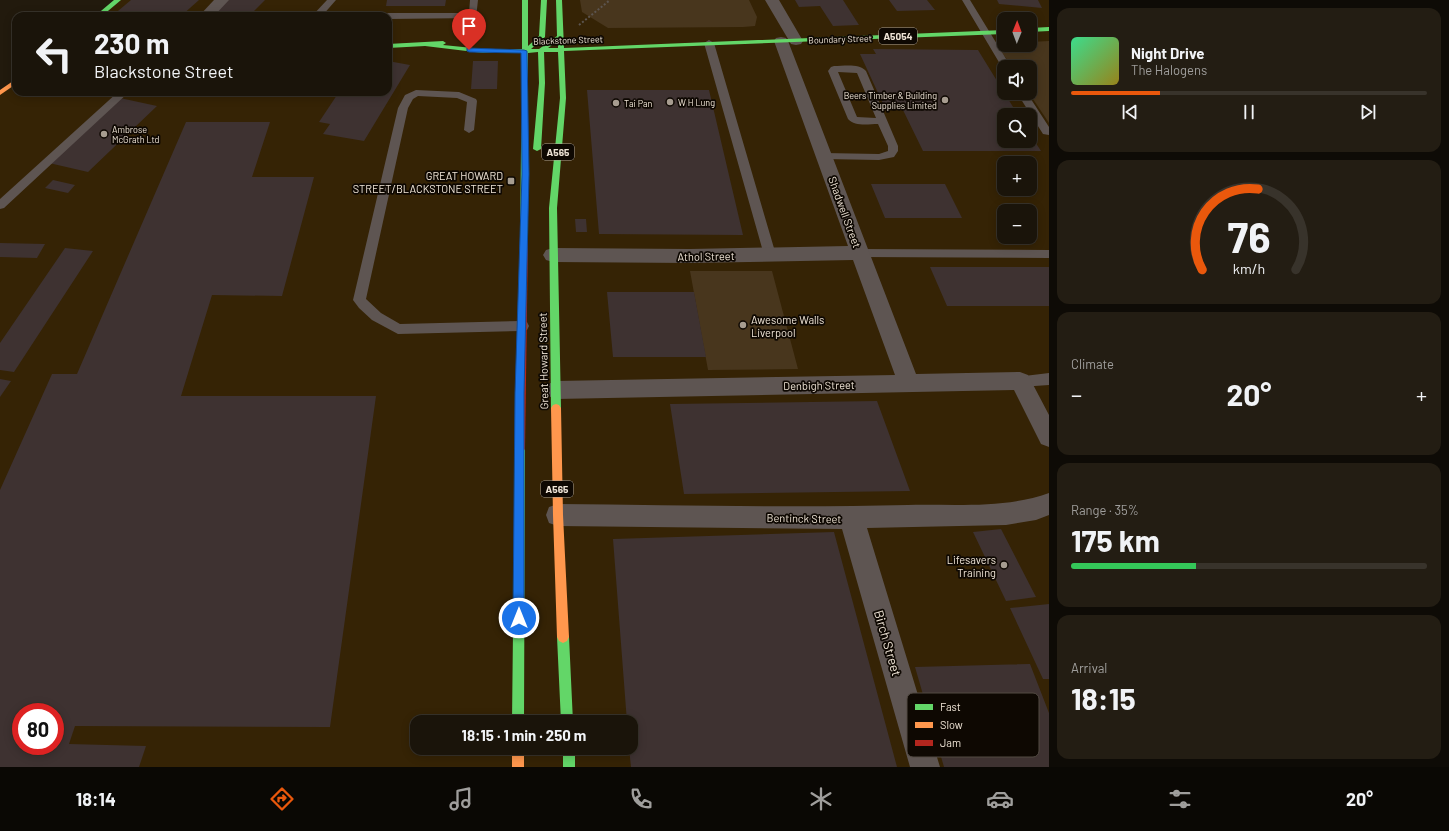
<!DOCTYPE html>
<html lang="en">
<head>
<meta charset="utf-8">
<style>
  body { margin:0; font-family:Barlow,sans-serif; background:#231d13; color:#f1f3f6; height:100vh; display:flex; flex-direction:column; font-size:15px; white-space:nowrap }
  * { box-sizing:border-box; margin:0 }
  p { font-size:13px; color:#9f9e9c }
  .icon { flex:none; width:22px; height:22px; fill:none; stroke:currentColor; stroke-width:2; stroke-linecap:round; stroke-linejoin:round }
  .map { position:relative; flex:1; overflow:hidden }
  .details { display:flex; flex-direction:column; gap:8px; padding:8px; background:#0e0b06; width:400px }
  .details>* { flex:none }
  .guide { position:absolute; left:12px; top:12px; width:380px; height:84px; border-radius:12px; box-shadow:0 2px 10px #0003,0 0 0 1px #38332b; background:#1a140a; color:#f1f3f6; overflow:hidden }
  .needle { width:26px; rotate:1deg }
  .buttons { position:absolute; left:997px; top:12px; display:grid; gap:8px }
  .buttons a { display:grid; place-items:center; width:40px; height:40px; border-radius:8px; background:#1a140a; box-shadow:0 2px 10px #0003,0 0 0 1px #38332b; font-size:20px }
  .speed { position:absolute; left:12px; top:703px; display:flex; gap:8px; font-size:20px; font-weight:700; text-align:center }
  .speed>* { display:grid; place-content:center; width:52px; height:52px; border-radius:50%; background:#1a140a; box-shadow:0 2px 10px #0003,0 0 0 1px #38332b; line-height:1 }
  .speed .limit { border:6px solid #d22; background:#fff; color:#111 }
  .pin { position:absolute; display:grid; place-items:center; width:34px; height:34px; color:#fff; margin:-41px -17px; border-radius:50% 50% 50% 0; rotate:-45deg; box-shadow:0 0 4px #0007 }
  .pin .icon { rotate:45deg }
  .me { position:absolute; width:44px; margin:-22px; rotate:0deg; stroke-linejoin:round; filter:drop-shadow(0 0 3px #0008) }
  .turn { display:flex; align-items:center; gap:14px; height:84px; padding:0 16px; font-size:18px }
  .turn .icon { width:52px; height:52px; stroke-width:2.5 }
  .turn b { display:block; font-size:28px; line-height:34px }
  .big { font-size:30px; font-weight:700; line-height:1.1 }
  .details .widget { flex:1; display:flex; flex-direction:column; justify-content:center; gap:6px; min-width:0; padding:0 14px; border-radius:12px; background:#231d13 }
  .details .dial { align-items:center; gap:0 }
  .dial svg { height:104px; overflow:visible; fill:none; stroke:#38332b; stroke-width:7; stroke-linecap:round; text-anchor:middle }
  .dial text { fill:#f1f3f6; stroke:none }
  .song { display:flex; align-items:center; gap:12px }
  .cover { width:48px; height:48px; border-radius:6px; background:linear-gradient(135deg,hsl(150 70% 55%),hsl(50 70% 35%)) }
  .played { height:4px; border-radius:2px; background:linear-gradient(90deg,#ea580c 25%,#38332b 25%) }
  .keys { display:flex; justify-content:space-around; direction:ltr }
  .heat { display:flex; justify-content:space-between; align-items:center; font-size:22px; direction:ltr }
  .charge { height:6px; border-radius:3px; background:linear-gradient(90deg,#34c759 35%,#38332b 0) }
  .trip { position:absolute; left:410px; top:715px; width:228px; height:40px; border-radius:12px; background:#1a140a; box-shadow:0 2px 10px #0003,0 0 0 1px #38332b; font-weight:700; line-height:40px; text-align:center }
  .tab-bar { display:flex; height:64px; justify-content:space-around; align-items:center; background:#0a0804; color:#9f9e9c }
  .tab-bar .icon { width:28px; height:28px }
  .tab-bar .active { color:#ea580c }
  .tab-bar b { font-size:18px; color:#f1f3f6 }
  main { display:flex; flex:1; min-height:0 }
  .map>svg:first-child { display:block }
  .built { fill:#352305; fill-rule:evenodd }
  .green { fill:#48361d }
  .building { fill:#3e3231; fill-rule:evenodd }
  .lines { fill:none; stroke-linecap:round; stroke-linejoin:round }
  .path { stroke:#5c5550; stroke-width:2; stroke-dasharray:2 2; stroke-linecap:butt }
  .lane { fill:#5e5552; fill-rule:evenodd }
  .street { fill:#5e5552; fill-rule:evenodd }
  .fast { fill:#63d668; fill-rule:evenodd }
  .slow { fill:#ff974d; fill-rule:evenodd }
  .jam { fill:#b3261e; fill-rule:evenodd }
  .route { fill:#1a73e8; stroke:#114b97 }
  .poi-dot { fill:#a79d90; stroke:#0e0802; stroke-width:1.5 }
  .labels { text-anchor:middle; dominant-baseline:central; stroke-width:3.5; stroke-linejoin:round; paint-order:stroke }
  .far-street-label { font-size:9px; fill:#efe4d6; stroke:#0e0802 }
  .far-poi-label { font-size:9px; fill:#efe4d6; stroke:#0e0802; text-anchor:start }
  .shield { fill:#0e0802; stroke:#aca296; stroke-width:1 }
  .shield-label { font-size:10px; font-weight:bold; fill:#efe4d6 }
  .poi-label { font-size:11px; fill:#efe4d6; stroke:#0e0802; text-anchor:end }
  .street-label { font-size:11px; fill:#efe4d6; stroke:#0e0802 }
  .near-street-label { font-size:13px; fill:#efe4d6; stroke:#0e0802 }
  .key { fill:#0e0802; stroke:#524a42; stroke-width:1 }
  .key-label { font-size:11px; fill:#efe4d6 }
</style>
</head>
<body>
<main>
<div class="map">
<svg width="1049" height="767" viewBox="0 0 1049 767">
  <rect width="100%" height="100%" fill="#221a0d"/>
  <!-- built -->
  <path class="built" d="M118,0h931v767h-1049v-674l16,-12v11h372v-76h-290zM1004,19h26v26h-26zM1004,67h26v26h-26zM1004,115h26v26h-26zM1004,163h26v26h-26zM1004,211h26v26h-26zM21,712h34v34h-34zM417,722h214v26h-214z"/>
  <!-- green -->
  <path class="green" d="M580,0h169l8,17 -2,9 -12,1 -135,1 -26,-16z
    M1049,41v82l-20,-30 1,-26h-18l-16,-23 34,1v-3z
    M690,271h82l26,98 -90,1z"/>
  <!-- building -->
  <path class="building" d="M131,0h68l-18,16h-27l2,-2 -9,-2 -5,4h-30z
    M226,0h39l-16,16h-40z
    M387,0h59l-1,6h-59z
    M795,0h48l16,25 -26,1 -13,-20 -21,1z
    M889,0h38l8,10 -38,1z
    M997,0h41l4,8 -43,-4z
    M873,49l105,1 40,65h-14v26h26v-7l11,17h-118l-21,-43h-17l-25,-54h16z
    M388,61l22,4 -46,76 -41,-7 7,-10 -11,-2 20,-30 11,2 1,-2h37z
    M473,61h25l-1,28h-26z
    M587,90h122l34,145 -144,-1z
    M120,98l37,8 -69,66 -39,-9z
    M186,122h84l-18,55h62l-32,119 -70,-1 -31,101h195l-46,331 -255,-1 -6,18 77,2 -7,21h-139v-277l52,-116h25zM21,712h34v34h-34z
    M53,180l22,5 -7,8 -23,-5z
    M871,184h74l17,34h-77z
    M575,219h11l1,13h-11z
    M0,243l45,1 -8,14 -37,-1z
    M65,248l28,3 -79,121 -14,-2v-27z
    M930,267h119v39h-102z
    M607,292h87l12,65h-93z
    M0,379l11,2 -11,16z
    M877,401l33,90 -226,3 -14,-90z
    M1001,529l35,68 -30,4 -33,-69z
    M834,532l63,235h-266l-2,-19h2v-26h-4l-14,-183z
    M1049,604v75h-6l-33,-71z
    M1030,664l19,49v54h-105l-29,-100z"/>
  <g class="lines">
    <!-- path -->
    <path class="path" d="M74,16l6,-5
      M579,25l31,-25"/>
    <!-- lane -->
    <path class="lane" d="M327,0h9l-14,16h-10z
      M470,0h8l-2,18 -88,1v-3h-5l5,-3h81z
      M962,0h8l41,67h-7v2h-1z
      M709,40l5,3 62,212 -2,3 -4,1 -4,-1 -2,-3 -60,-212z
      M834,66c10,0 25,-3 32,5l32,75v5l-4,6 -15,3 -55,-1 -4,-1 -1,-2 1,-2 4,-1 55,1 9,-3v-5l-10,-22c-9,0 -23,3 -30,-5l-20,-48 3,-4zM838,72l19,1 19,45 -19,-1z
      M416,90l43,2 17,7 1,2 -3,29 -5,3 -5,-3 3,-28 -10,-4 -39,-2 -5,3 -5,9 -42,191 15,14 19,11 122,-3 5,1 2,4 -2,4 -5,1 -124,3 -26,-14 -13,-12 -6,-8 45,-192 7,-13z
      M118,92h11l-125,116 -4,1v-10z
      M1017,93h10l22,34v8l-6,-1z
      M860,249l189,1v8l-189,-1 -4,-1 -2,-3 2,-3z
      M1049,373v12l-29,2 -5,-2 -2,-4 2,-4z"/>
    <!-- street -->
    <path class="street" d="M214,0h15l-15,16h-15z
      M765,0h14l24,41 -2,3 -5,1 -5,-1z
      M781,37l5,1 2,3 128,333 104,-2 8,3 21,40v32l-8,-3 -27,-54 -458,9 -8,-3 -3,-6 3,-6 8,-3 339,-6 -42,-115 -163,3 -137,-1 -7,-2 -3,-5 3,-5 7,-2 137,1 158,-3 -74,-205 2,-3z
      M1049,493v22l-13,5 -30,5 -139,3 73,239h-30l-68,-238 -284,-3 -9,-3 -3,-8 3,-8 9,-3c117,1 234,4 350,1 47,-1 97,4 141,-12z"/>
    <!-- fast -->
    <path class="fast" d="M114,0h7l-19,16h-7z
      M522,0h6v46l11,-10 2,-36h6l-2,37 -14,12h8l18,-13 -1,-36h6l2,48 440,-18v4l-440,17 2,47 -9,110 4,200 -2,3h-6l-2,-3 -2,-200 11,-110 -2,-46h-14l1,31 -4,66 -4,2 -4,-2 6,-66 -1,-31 -10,1v188l-4,3 -4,-3 2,-188h-39l-58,-7 -37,2v-4l55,-3 3,2 -3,2 40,4h39zM558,41v7h-10z
      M1049,27v4l-19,1v-4z
      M520,445l3,1 2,3 -1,273h-12l3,-273 2,-3z
      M563,631l4,2 2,4 4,85h-12l-4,-85 2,-4z
      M563,748h12v19h-12z"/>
    <!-- slow -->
    <path class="slow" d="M16,79v5l-16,11v-5z
      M556,404l3,1 2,3 2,107 6,122 -2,4 -4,2 -4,-2 -2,-4 -4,-122 -2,-107 2,-3z
      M512,748h12v19h-12z"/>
    <!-- jam -->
    <path class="jam" d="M524,238l4,3 -3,208 -2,3 -3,1 -3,-1 -2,-3 5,-208z"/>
  </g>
  <!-- route -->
  <path class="route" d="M467,48l57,2 3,1 2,123 -5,219v225l-1,3 -4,2 -4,-2 -2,-3 2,-225 7,-219 -1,-121 -52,-1 -2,-1z"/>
  <!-- markers -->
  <g class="poi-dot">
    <circle cx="945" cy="100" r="4"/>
    <circle cx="670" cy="102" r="4"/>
    <circle cx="616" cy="103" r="4"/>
    <circle cx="104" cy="134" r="4"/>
    <rect x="507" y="177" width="8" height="8" rx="2"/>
    <circle cx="743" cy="325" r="4"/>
    <circle cx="1004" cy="565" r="4"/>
  </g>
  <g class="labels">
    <!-- far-street labels -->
    <g class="far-street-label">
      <text transform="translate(840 39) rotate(-2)">Boundary Street</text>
      <text transform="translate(568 40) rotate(-2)">Blackstone Street</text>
    </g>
    <!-- far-poi labels -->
    <g class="far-poi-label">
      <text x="937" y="95" text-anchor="end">Beers Timber &amp; Building<tspan x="937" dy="10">Supplies Limited</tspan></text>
      <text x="678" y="102">W H Lung</text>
      <text x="624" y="103">Tai Pan</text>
      <text x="112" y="129">Ambrose<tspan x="112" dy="10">McGrath Ltd</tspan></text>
    </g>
    <!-- shield labels -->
    <g class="shield">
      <rect x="879" y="28" width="38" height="16" rx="3"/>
      <rect x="542" y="144" width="32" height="16" rx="3"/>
      <rect x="541" y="481" width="32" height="16" rx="3"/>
    </g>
    <g class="shield-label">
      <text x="898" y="36">A5054</text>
      <text x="558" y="152">A565</text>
      <text x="557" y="489">A565</text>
    </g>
    <!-- poi labels -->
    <g class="poi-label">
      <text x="503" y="175">GREAT HOWARD<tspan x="503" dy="13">STREET/BLACKSTONE STREET</tspan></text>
      <text x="751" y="319" text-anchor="start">Awesome Walls<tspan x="751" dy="13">Liverpool</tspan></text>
      <text x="996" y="559">Lifesavers<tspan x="996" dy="13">Training</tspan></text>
    </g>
    <!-- street labels -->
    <g class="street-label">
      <text transform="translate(845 212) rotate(70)">Shadwell Street</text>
      <text transform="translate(706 256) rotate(-1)">Athol Street</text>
      <text transform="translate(543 361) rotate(-91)">Great Howard Street</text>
      <text transform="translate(819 385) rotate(-1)">Denbigh Street</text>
      <text transform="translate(804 518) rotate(1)">Bentinck Street</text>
    </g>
    <!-- near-street labels -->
    <g class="near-street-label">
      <text transform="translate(888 643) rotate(74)">Birch Street</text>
    </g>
  </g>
  <!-- legend -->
  <rect x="907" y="693" width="132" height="64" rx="6" class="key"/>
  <rect x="915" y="704" width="18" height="6" fill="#63d668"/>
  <rect x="915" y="722" width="18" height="6" fill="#ff974d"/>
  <rect x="915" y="740" width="18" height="6" fill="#b3261e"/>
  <g class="key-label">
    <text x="940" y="711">Fast</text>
    <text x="940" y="729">Slow</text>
    <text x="940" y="747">Jam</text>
  </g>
</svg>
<div class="buttons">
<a><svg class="needle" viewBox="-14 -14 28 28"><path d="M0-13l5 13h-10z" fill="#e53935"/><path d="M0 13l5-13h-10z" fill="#9f9e9c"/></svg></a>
<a><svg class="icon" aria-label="sound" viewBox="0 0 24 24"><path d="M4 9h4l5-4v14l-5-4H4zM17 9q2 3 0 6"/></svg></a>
<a><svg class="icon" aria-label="search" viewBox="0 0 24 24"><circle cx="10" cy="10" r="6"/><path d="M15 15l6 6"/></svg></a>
<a>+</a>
<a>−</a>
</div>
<div class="speed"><div class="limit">80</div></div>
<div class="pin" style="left:469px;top:50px;background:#d93025"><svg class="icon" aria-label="arrive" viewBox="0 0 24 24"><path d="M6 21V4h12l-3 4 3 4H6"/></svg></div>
<svg class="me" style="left:519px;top:618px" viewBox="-20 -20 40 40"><circle r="17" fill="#1a73e8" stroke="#fff" stroke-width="3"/><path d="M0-11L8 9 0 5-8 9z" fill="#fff"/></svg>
<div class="trip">18:15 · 1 min · 250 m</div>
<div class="guide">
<div class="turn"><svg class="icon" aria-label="left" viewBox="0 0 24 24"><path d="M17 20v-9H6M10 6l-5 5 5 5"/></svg><div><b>230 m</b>Blackstone Street</div></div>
</div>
</div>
<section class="details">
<div class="widget">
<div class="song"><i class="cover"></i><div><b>Night Drive</b><p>The Halogens</p></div></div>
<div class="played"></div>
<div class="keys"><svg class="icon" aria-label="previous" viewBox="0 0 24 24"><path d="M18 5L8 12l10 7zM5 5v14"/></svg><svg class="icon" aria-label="pause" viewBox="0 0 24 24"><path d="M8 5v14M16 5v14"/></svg><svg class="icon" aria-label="next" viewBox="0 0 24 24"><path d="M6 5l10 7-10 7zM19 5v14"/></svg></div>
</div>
<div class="widget dial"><svg viewBox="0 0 100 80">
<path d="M14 69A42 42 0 1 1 86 69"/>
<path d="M14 69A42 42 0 0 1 57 7" stroke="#ea580c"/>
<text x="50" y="56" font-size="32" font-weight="700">76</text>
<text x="50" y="72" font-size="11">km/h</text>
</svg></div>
<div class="widget"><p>Climate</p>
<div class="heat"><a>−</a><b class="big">20°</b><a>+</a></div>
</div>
<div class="widget"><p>Range · 35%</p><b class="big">175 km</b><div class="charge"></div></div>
<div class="widget"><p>Arrival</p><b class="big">18:15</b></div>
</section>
</main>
<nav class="tab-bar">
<b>18:14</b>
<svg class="icon active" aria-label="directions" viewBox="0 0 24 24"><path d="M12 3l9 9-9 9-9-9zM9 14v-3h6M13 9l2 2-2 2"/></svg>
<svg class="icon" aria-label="music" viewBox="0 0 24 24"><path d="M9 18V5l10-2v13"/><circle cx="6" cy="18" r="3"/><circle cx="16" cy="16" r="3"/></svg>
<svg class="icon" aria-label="phone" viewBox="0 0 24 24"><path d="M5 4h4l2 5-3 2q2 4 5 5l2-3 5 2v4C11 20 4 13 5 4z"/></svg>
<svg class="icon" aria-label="climate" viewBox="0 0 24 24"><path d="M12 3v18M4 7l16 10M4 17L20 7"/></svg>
<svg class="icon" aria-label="car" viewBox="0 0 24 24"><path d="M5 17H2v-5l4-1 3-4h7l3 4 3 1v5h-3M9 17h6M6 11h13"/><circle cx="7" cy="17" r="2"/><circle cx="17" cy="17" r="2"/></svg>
<svg class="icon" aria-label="filters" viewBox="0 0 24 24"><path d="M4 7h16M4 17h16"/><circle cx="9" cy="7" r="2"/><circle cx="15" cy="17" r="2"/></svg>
<b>20°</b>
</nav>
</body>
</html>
